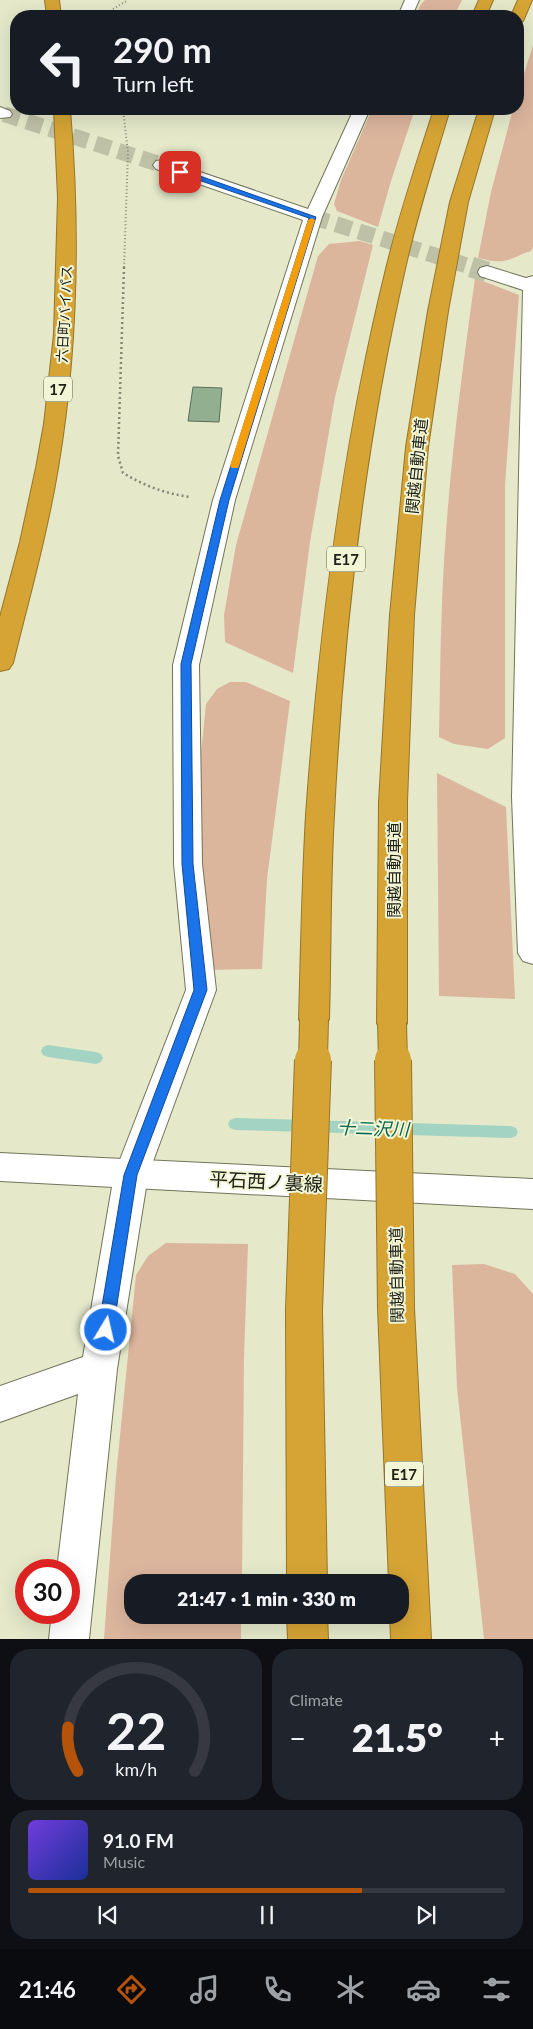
<!DOCTYPE html>
<html lang="en">
<head>
<meta charset="utf-8">
<style>
  body { margin:0; font-family:Lato,"Noto Sans JP",sans-serif; background:#20242c; color:#f1f3f6; height:100vh; display:flex; flex-direction:column; font-size:19px; white-space:nowrap }
  * { box-sizing:border-box; margin:0 }
  p { font-size:16px; color:#9ea1a6 }
  .icon { flex:none; width:28px; height:28px; fill:none; stroke:currentColor; stroke-width:2; stroke-linecap:round; stroke-linejoin:round }
  .map { position:relative; height:1639px; overflow:hidden }
  .sheet { display:flex; flex-direction:column; gap:10px; padding:10px; background:#0d0f14; flex:1 }
  .sheet>* { flex:none }
  .top-card { position:absolute; left:10px; top:10px; width:514px; height:105px; border-radius:20px; box-shadow:0 5px 20px #0002; background:#171b24; color:#f1f3f6; overflow:hidden }
  .speed { position:absolute; left:15px; top:1559px; display:flex; gap:10px; font-size:25px; font-weight:700; text-align:center }
  .speed>* { display:grid; place-content:center; width:65px; height:65px; border-radius:50%; background:#171b24; box-shadow:0 5px 20px #0002; line-height:1 }
  .speed .limit { border:8px solid #d22; background:#fff; color:#111 }
  .pin { position:absolute; display:grid; place-items:center; width:42px; height:42px; color:#fff; margin:-21px; border-radius:10px; box-shadow:0 2px 8px #0006 }
  .me { position:absolute; width:55px; margin:-28px; rotate:9deg; stroke-linejoin:round; filter:drop-shadow(0 0 4px #0008) }
  .turn { display:flex; align-items:center; gap:18px; height:105px; padding:0 20px; font-size:22px }
  .turn .icon { width:65px; height:65px; stroke-width:2.5 }
  .turn b { display:block; font-size:35px; line-height:42px }
  .big { font-size:38px; font-weight:800; line-height:1.1 }
  .sheet .card { flex:1; display:flex; flex-direction:column; justify-content:center; gap:8px; min-width:0; padding:0 18px; border-radius:20px; background:#20242c }
  .sheet .dial { align-items:center; gap:0 }
  .dial svg { height:130px; overflow:visible; fill:none; stroke:#363941; stroke-width:7; stroke-linecap:round; text-anchor:middle }
  .dial text { fill:#f1f3f6; stroke:none }
  .song { display:flex; align-items:center; gap:15px }
  .cover { width:60px; height:60px; border-radius:8px; background:linear-gradient(135deg,hsl(260 70% 55%),hsl(230 70% 35%)) }
  .played { height:5px; border-radius:2px; background:linear-gradient(90deg,#b45309 70%,#363941 70%) }
  .keys { display:flex; justify-content:space-around; direction:ltr }
  .heat { display:flex; justify-content:space-between; align-items:center; font-size:28px; direction:ltr }
  .sheet .tiles { flex:1; display:grid; gap:10px; grid-template-columns:1fr 1fr }
  .card:last-child { grid-column:span 2 }
  .trip { position:absolute; left:124px; top:1574px; width:285px; height:50px; border-radius:20px; background:#171b24; box-shadow:0 5px 20px #0002; font-weight:800; line-height:50px; text-align:center }
  .tab-bar { display:flex; height:80px; justify-content:space-around; align-items:center; background:#090b0e; color:#9ea1a6 }
  .tab-bar .icon { width:35px; height:35px }
  .tab-bar .active { color:#b45309 }
  .tab-bar b { font-size:22px; color:#f1f3f6 }
  .map>svg:first-child { display:block }
  .green { fill:#dcb59d }
  .lines { fill:none; stroke-linecap:round; stroke-linejoin:round }
  .stream { fill:#a2d3c3; fill-rule:evenodd }
  .building { fill:#92b08f; stroke:#586c57 }
  .street-tunnel-far1 { stroke:#bec1a6; stroke-width:16; stroke-dasharray:16 8; stroke-linecap:butt }
  .street-tunnel { stroke:#bec1a6; stroke-width:21; stroke-dasharray:21 11; stroke-linecap:butt }
  .street-casing { stroke:#717459; stroke-width:2 }
  .secondary-casing { stroke:#717459; stroke-width:2 }
  .highway-casing { stroke:#96762a; stroke-width:2 }
  .path-far1 { stroke:#858873; stroke-width:2; stroke-dasharray:1 2.5; stroke-linecap:butt }
  .path { stroke:#858873; stroke-width:2.5; stroke-dasharray:2 3; stroke-linecap:butt }
  .street { fill:#fff; fill-rule:evenodd }
  .secondary { fill:#fff; fill-rule:evenodd }
  .highway { fill:#d5a435; fill-rule:evenodd }
  .highway-bridge-far1-casing { stroke:#96762a; stroke-width:30; stroke-linecap:butt }
  .highway-bridge-casing { stroke:#96762a; stroke-width:38; stroke-linecap:butt }
  .highway-bridge-far1 { stroke:#d5a435; stroke-width:28 }
  .highway-bridge { stroke:#d5a435; stroke-width:36 }
  .route { fill:#1a73e8; stroke:#114b97 }
  .slow { fill:#f59e0b }
  .labels { text-anchor:middle; dominant-baseline:central; stroke-width:4; stroke-linejoin:round; paint-order:stroke }
  .far-street-label { font-size:14px; fill:#202217; stroke:#f2f6d7 }
  .shield { fill:#f2f6d7; stroke:#5f6251; stroke-width:1 }
  .shield-label { font-size:15px; font-weight:bold; fill:#202217 }
  .street-label { font-size:16px; fill:#202217; stroke:#f2f6d7 }
  .water-label { font-size:18px; font-style:italic; fill:#026551; stroke:#f2f6d7 }
  .near-street-label { font-size:19px; fill:#202217; stroke:#f2f6d7 }
</style>
</head>
<body>
<div class="map">
<svg width="533" height="1639" viewBox="0 0 533 1639">
  <rect width="100%" height="100%" fill="#e5e9ca"/>
  <!-- green -->
  <path class="green" d="M425,0h37l-8,16h-39l6,-12z
    M533,45v202l-2,4c-9,2 -15,7 -23,9 -11,3 -20,0 -30,-2l13,-66 22,-83h5v-16z
    M372,109h43l-24,72 -13,46 -41,-16 -3,-7 7,-24z
    M360,241l13,4 -38,152 -25,145 -17,131 -68,-31 -1,-27 12,-70 82,-289 11,-12z
    M475,278l44,17 -14,190v253l-17,11 -34,-5 -15,-7c1,-44 1,-89 3,-133 4,-110 18,-218 33,-326z
    M230,682h16l44,19 -23,178 -5,90 -56,1 -12,-147 12,-119 11,-15z
    M437,773l69,34 9,192 -76,-3z
    M166,1243l82,1 -4,114 -2,224h-110v33h109v24h-137l12,-163 20,-201 12,-19z
    M484,1264l31,10 18,20v345h-49l-27,-251 -5,-123z"/>
  <g class="lines">
    <!-- stream -->
    <path class="stream" d="M48,1045l48,7 5,2 2,4 -2,4 -5,2 -48,-7 -5,-2 -2,-4 2,-4z
      M235,1118l276,8 5,2 2,4 -2,4 -5,2 -276,-8 -5,-2 -2,-4 2,-4z"/>
  </g>
  <!-- building -->
  <path class="building" d="M193,387l29,1 -3,34 -31,-1z"/>
  <g class="lines">
    <!-- street-tunnel-far1 -->
    <path class="street-tunnel-far1" d="M4,114l158,51
      M313,217l162,51"/>
    <!-- street-tunnel -->
    <path class="street-tunnel" d="M471,267l16,5"/>
    <defs>
      <path id="street" d="M405,0h14l-7,16h-14z
        M0,107l10,4 2,3 -2,3 -10,1z
        M354,109h16l-48,108 -87,283 -36,165 3,199 14,126 -68,185 -31,194 -28,270h-40l3,-27h17v-42h-12l21,-176 -78,28v-36l83,-29 31,-182 72,-185 -12,-126 -1,-199 40,-165 90,-280 -147,-51 -3,-4 3,-4 6,-1 6,1 140,48z
        M487,266l39,12 7,-2v688l-10,-3 -5,-8 -6,-156 11,-507 -43,-14 -2,-4 2,-4z"/>
      <path id="secondary" d="M0,1153l533,26v30l-533,-28z"/>
      <path id="highway" d="M45,0h14l2,16h-14z
        M479,0h14l-7,16h-14z
        M518,0h14l-9,21 -5,1v-6h-7z
        M54,109h16c10,120 8,240 -12,359 -11,66 -29,130 -45,195l-4,6 -9,2v-54l20,-75 16,-74 8,-44 10,-90 4,-136z
        M434,109h16c-16,53 -33,106 -45,160 -41,179 -62,364 -71,546 -4,68 -3,136 -5,204l-4,9 -11,3 -11,-3 -4,-9c2,-68 3,-136 7,-204 13,-183 36,-368 80,-546 13,-54 31,-107 48,-160z
        M479,109h16l-27,93 -20,109 -20,136 -14,168 -7,187v221l-4,9 -11,3 -11,-3 -4,-9 2,-221 11,-187 16,-168 22,-136 22,-109z
        M396,1292l12,5 6,11 17,331h-40l-1,-24h10v-33h-11l-11,-274 6,-11z
        M304,1294l12,4 6,12 5,272h-40l-1,-272 6,-12z
        M287,1615h40l1,24h-40z"/>
    </defs>
    <!-- street casing -->
    <use href="#street" class="street-casing"/>
    <!-- secondary casing -->
    <use href="#secondary" class="secondary-casing"/>
    <!-- highway casing -->
    <use href="#highway" class="highway-casing"/>
    <!-- path-far1 -->
    <path class="path-far1" d="M113,16v-7l15,-9
      M123,109l5,44 -4,115"/>
    <!-- path -->
    <path class="path" d="M124,267l-6,189 5,17c22,13 43,21 68,24"/>
    <!-- street -->
    <use href="#street" class="street"/>
    <!-- secondary -->
    <use href="#secondary" class="secondary"/>
    <!-- highway -->
    <use href="#highway" class="highway"/>
    <defs>
      <path id="highway-bridge-far1" d="M392,1023l1,38
        M313,1061l1,-42"/>
      <path id="highway-bridge" d="M393,1060l3,248
        M304,1310l9,-250"/>
    </defs>
    <!-- highway-bridge-far1 casing -->
    <use href="#highway-bridge-far1" class="highway-bridge-far1-casing"/>
    <!-- highway-bridge casing -->
    <use href="#highway-bridge" class="highway-bridge-casing"/>
    <!-- highway-bridge-far1 -->
    <use href="#highway-bridge-far1" class="highway-bridge-far1"/>
    <!-- highway-bridge -->
    <use href="#highway-bridge" class="highway-bridge"/>
  </g>
  <!-- route -->
  <path class="route" d="M180,169l136,48 -87,283 -38,164 2,200 14,126 -70,185 -24,155 -2,5 -5,2 -6,-2 -2,-5 26,-155 70,-185 -12,-126 -1,-200 39,-164 89,-282 -131,-45 -1,-1z"/>
  <!-- slow -->
  <path class="slow" d="M312,218l3,2 -76,246 -1,2h-6l-2,-2 78,-246z"/>
  <g class="labels">
    <!-- far-street labels -->
    <g class="far-street-label">
      <text transform="translate(64 314) rotate(-87)">六日町バイパス</text>
    </g>
    <!-- shield labels -->
    <g class="shield">
      <rect x="44" y="376.5" width="28" height="25" rx="4"/>
      <rect x="327" y="546.5" width="38" height="25" rx="4"/>
      <rect x="385" y="1461.5" width="38" height="25" rx="4"/>
    </g>
    <g class="shield-label">
      <text x="58" y="389">17</text>
      <text x="346" y="559">E17</text>
      <text x="404" y="1474">E17</text>
    </g>
    <!-- street labels -->
    <g class="street-label">
      <text transform="translate(416 466) rotate(-84)">関越自動車道</text>
      <text transform="translate(393 870) rotate(-90)">関越自動車道</text>
      <text transform="translate(396 1275) rotate(-91)">関越自動車道</text>
    </g>
    <!-- water labels -->
    <g class="water-label">
      <text transform="translate(373 1128) rotate(2)">十二沢川</text>
    </g>
    <!-- near-street labels -->
    <g class="near-street-label">
      <text transform="translate(266 1181) rotate(3)">平石西ノ裏線</text>
    </g>
  </g>
</svg>
<div class="speed"><div class="limit">30</div></div>
<div class="pin" style="left:180px;top:172px;background:#d93025"><svg class="icon" aria-label="arrive" viewBox="0 0 24 24"><path d="M6 21V4h12l-3 4 3 4H6"/></svg></div>
<svg class="me" style="left:106px;top:1330px" viewBox="-20 -20 40 40"><circle r="17" fill="#1a73e8" stroke="#fff" stroke-width="3"/><path d="M0-11L8 9 0 5-8 9z" fill="#fff"/></svg>
<div class="trip">21:47 · 1 min · 330 m</div>
<div class="top-card">
<div class="turn"><svg class="icon" aria-label="left" viewBox="0 0 24 24"><path d="M17 20v-9H6M10 6l-5 5 5 5"/></svg><div><b>290 m</b>Turn left</div></div>
</div>
</div>
<section class="sheet">
<div class="tiles">
<div class="card dial"><svg viewBox="0 0 100 80">
<path d="M14 69A42 42 0 1 1 86 69"/>
<path d="M14 69A42 42 0 0 1 8 42" stroke="#b45309"/>
<text x="50" y="56" font-size="32" font-weight="700">22</text>
<text x="50" y="72" font-size="11">km/h</text>
</svg></div>
<div class="card"><p>Climate</p>
<div class="heat"><a>−</a><b class="big">21.5°</b><a>+</a></div>
</div>
<div class="card">
<div class="song"><i class="cover"></i><div><b>91.0 FM</b><p>Music</p></div></div>
<div class="played"></div>
<div class="keys"><svg class="icon" aria-label="previous" viewBox="0 0 24 24"><path d="M18 5L8 12l10 7zM5 5v14"/></svg><svg class="icon" aria-label="pause" viewBox="0 0 24 24"><path d="M8 5v14M16 5v14"/></svg><svg class="icon" aria-label="next" viewBox="0 0 24 24"><path d="M6 5l10 7-10 7zM19 5v14"/></svg></div>
</div>
</div>
</section>
<nav class="tab-bar">
<b>21:46</b>
<svg class="icon active" aria-label="directions" viewBox="0 0 24 24"><path d="M12 3l9 9-9 9-9-9zM9 14v-3h6M13 9l2 2-2 2"/></svg>
<svg class="icon" aria-label="music" viewBox="0 0 24 24"><path d="M9 18V5l10-2v13"/><circle cx="6" cy="18" r="3"/><circle cx="16" cy="16" r="3"/></svg>
<svg class="icon" aria-label="phone" viewBox="0 0 24 24"><path d="M5 4h4l2 5-3 2q2 4 5 5l2-3 5 2v4C11 20 4 13 5 4z"/></svg>
<svg class="icon" aria-label="climate" viewBox="0 0 24 24"><path d="M12 3v18M4 7l16 10M4 17L20 7"/></svg>
<svg class="icon" aria-label="car" viewBox="0 0 24 24"><path d="M5 17H2v-5l4-1 3-4h7l3 4 3 1v5h-3M9 17h6M6 11h13"/><circle cx="7" cy="17" r="2"/><circle cx="17" cy="17" r="2"/></svg>
<svg class="icon" aria-label="filters" viewBox="0 0 24 24"><path d="M4 7h16M4 17h16"/><circle cx="9" cy="7" r="2"/><circle cx="15" cy="17" r="2"/></svg>
</nav>
</body>
</html>
